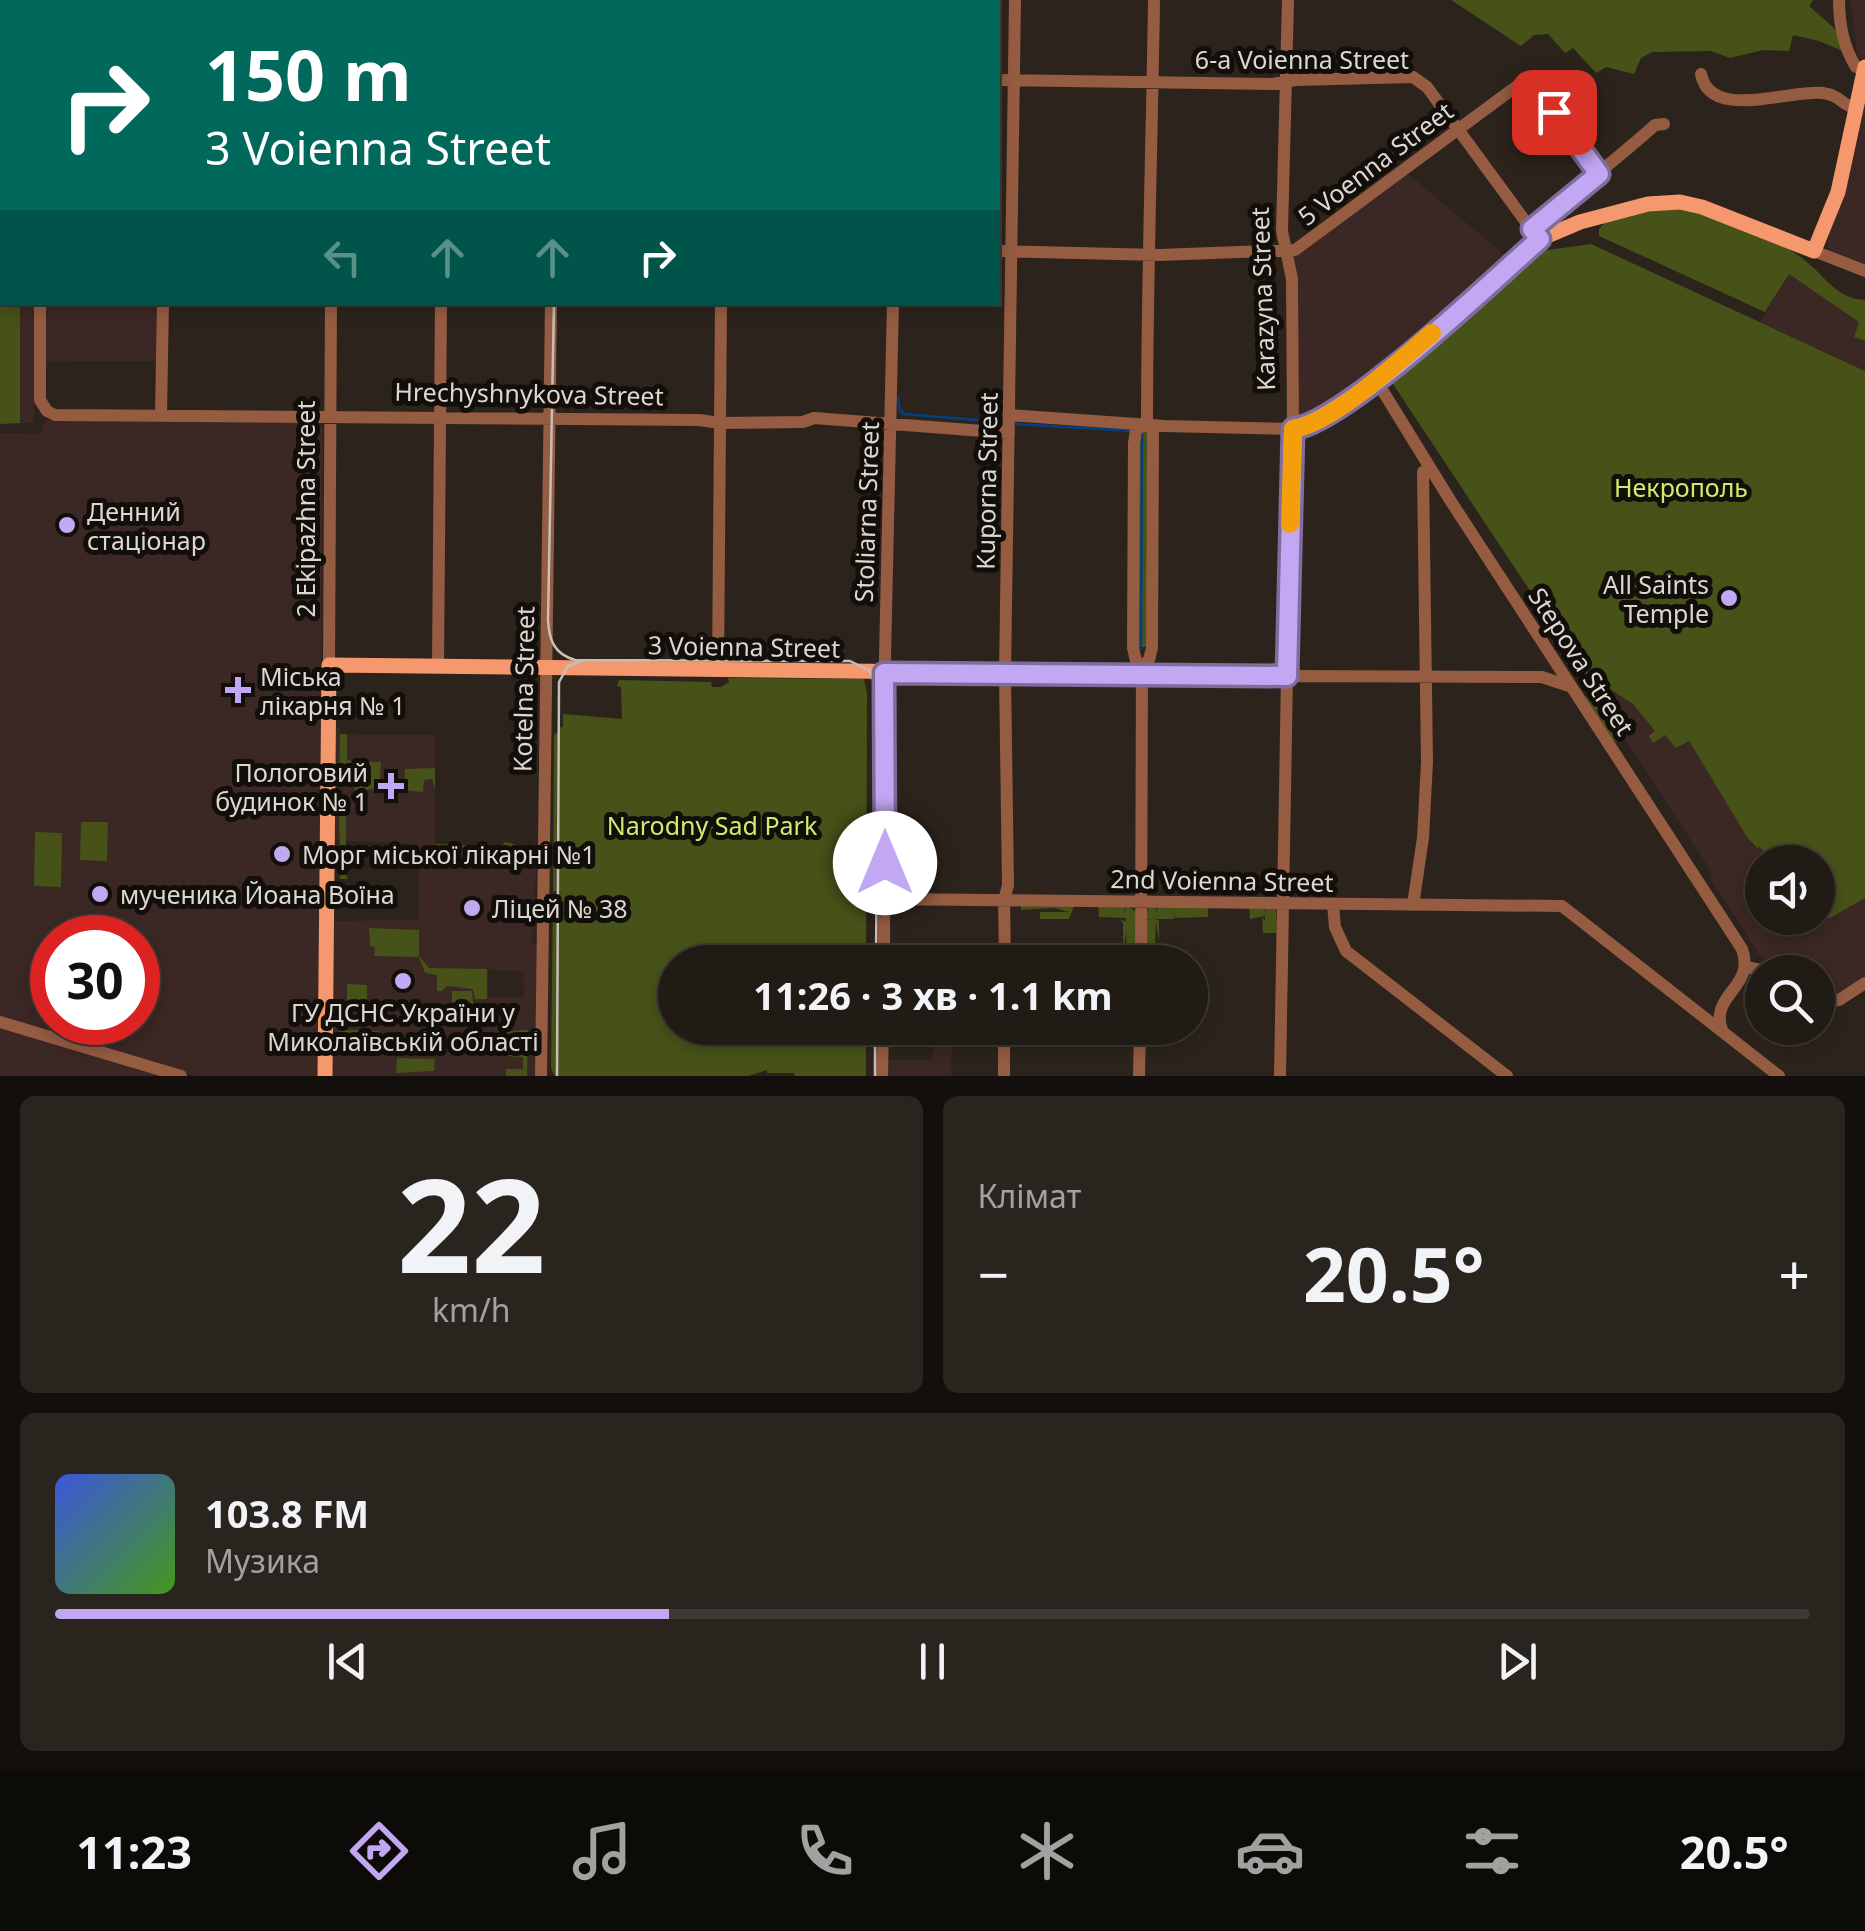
<!DOCTYPE html>
<html lang="uk">
<head>
<meta charset="utf-8">
<style>
  body { margin:0; font-family:"Noto Sans",sans-serif; background:#29241e; color:#f1f3f6; height:100vh; display:flex; flex-direction:column; font-size:38px; white-space:nowrap }
  * { box-sizing:border-box; margin:0 }
  p { font-size:32px; color:#a2a1a0 }
  .icon { flex:none; width:55px; height:55px; fill:none; stroke:currentColor; stroke-width:2; stroke-linecap:round; stroke-linejoin:round }
  .map { position:relative; height:1076px; overflow:hidden }
  .sheet { display:flex; flex-direction:column; gap:20px; padding:20px; background:#120f0c; flex:1 }
  .sheet>* { flex:none }
  .banner { position:absolute; left:0px; top:0px; width:1000px; height:305px; box-shadow:0 5px 15px #0003,0 0 0 2px #3e3934; background:#00695c; color:#fff; overflow:hidden }
  .fabs { position:absolute; left:1745px; top:845px; display:grid; gap:20px }
  .fabs a { display:grid; place-items:center; width:90px; height:90px; border-radius:50%; background:#211b15; box-shadow:0 5px 15px #0003,0 0 0 2px #3e3934; font-size:50px }
  .speed { position:absolute; left:30px; top:915px; display:flex; gap:20px; font-size:50px; font-weight:700; text-align:center }
  .speed>* { display:grid; place-content:center; width:130px; height:130px; border-radius:50%; background:#211b15; box-shadow:0 5px 15px #0003,0 0 0 2px #3e3934; line-height:1 }
  .speed .limit { border:15px solid #d22; background:#fff; color:#111 }
  .pin { position:absolute; display:grid; place-items:center; width:85px; height:85px; color:#fff; margin:-42px; border-radius:20px; box-shadow:0 5px 15px #0006 }
  .me { position:absolute; width:110px; margin:-55px; rotate:0deg; stroke-linejoin:round; filter:drop-shadow(0 0 8px #0008) }
  .turn { display:flex; align-items:center; gap:35px; height:210px; padding:0 40px; font-size:45px }
  .turn .icon { width:130px; height:130px; stroke-width:2.5 }
  .turn b { display:block; font-size:70px; line-height:85px }
  .lanes { display:flex; align-items:center; height:95px; padding:0 40px; background:#0003; justify-content:center; gap:50px; direction:ltr }
  .lanes .off { opacity:.35 }
  .big { font-size:75px; font-weight:700; line-height:1.1 }
  .sheet .widget { flex:1; display:flex; flex-direction:column; justify-content:center; gap:15px; min-width:0; padding:0 35px; border-radius:15px; background:#29241e }
  .sheet .dial { align-items:center; gap:0 }
  .dial b { font-size:130px; line-height:1 }
  .song { display:flex; align-items:center; gap:30px }
  .cover { width:120px; height:120px; border-radius:15px; background:linear-gradient(135deg,hsl(230 70% 55%),hsl(100 70% 35%)) }
  .played { height:10px; border-radius:5px; background:linear-gradient(90deg,#c2a7f2 35%,#3e3934 35%) }
  .keys { display:flex; justify-content:space-around; direction:ltr }
  .heat { display:flex; justify-content:space-between; align-items:center; font-size:55px; direction:ltr }
  .sheet .tiles { flex:1; display:grid; gap:20px; grid-template-columns:1fr 1fr }
  .widget:last-child { grid-column:span 2 }
  .trip { position:absolute; left:658px; top:945px; width:550px; height:100px; border-radius:50px; background:#211b15; box-shadow:0 5px 15px #0003,0 0 0 2px #3e3934; font-weight:700; line-height:100px; text-align:center }
  .dock { display:flex; height:160px; justify-content:space-around; align-items:center; background:#0d0b08; color:#a2a1a0 }
  .dock .icon { width:70px; height:70px }
  .dock .current { color:#c2a7f2 }
  .dock b { font-size:45px; color:#f1f3f6 }
  .map>svg:first-child { display:block }
  .commercial { fill:#3b2724; fill-rule:evenodd }
  .industrial { fill:#3b2725 }
  .green { fill:#465218 }
  .lines { fill:none; stroke-linecap:round; stroke-linejoin:round }
  .stream { stroke:#004083; stroke-width:2.5 }
  .minor { stroke:#955c42; stroke-width:12 }
  .major { stroke:#f6986e; stroke-width:15 }
  .tram { stroke:#c5bfba; stroke-width:2.5 }
  .route-casing { stroke:#7e6d9d; stroke-width:25 }
  .route { stroke:#c2a7f2; stroke-width:18 }
  .slow { stroke:#f59e0b; stroke-width:18 }
  .poi-dot { fill:#c2a7f2; stroke:#120e0a; stroke-width:4 }
  .labels { text-anchor:middle; dominant-baseline:central; stroke-width:10; stroke-linejoin:round; paint-order:stroke }
  .street-label { font-size:25px; fill:#ddd7d2; stroke:#120e0a }
  .park-label { font-size:25px; fill:#cfec6c; stroke:#120e0a }
  .poi-label { font-size:25px; fill:#ddd7d2; stroke:#120e0a; text-anchor:start }
</style>
</head>
<body>
<div class="map">
<svg width="1865" height="1076" viewBox="0 0 1865 1076">
  <rect width="100%" height="100%" fill="#2c241c"/>
  <!-- commercial -->
  <path class="commercial" d="M0,0h33l-31,2v300l33,1 -1,120 -34,1z
    M1850,0h15v60l-6,-3 -2,-6z
    M1865,82v185l-34,-15 -4,-7z
    M1404,171l101,84 -139,127 -57,36 -6,-1 -7,-5v-95l3,-20 -7,-40z
    M1789,273l70,49 -4,14 10,5v30l-105,-49z
    M314,419l9,9 -5,648h-122l-196,-59v-584l41,1 5,-14zM52,938h86v84h-86z
    M1610,689l23,15 23,27 26,14 6,-5 57,93 15,13 11,16h-9v56h45l3,3 20,-3 35,-20v79l-31,20 -16,1v-26h-37l-21,-16 -51,-80 2,-5 -114,-174z
    M334,728h5l1,6 95,1v109l91,3 11,5 -5,92 5,1 -2,131h-203l1,-155 86,-1v-76l-86,-4zM488,970l35,1 1,27 -35,-1z
    M0,1028l166,48h-166z"/>
  <!-- industrial -->
  <path class="industrial" d="M1408,174l90,76 -74,65 -11,-16 -14,9 -20,-18 -47,-62z
    M61,302l96,1 2,58 -114,1 1,-56h15z
    M942,1029h10l-1,47h-63v-16h45l1,-23h8z"/>
  <!-- green -->
  <path class="green" d="M1451,0h362l-4,6 25,22 16,26 -31,-13 -26,-6 -4,16 -26,-1 -33,8 -19,-7 -59,1 -11,6 -7,16 -28,-7 -10,6 -23,-25 -8,5 -17,-19 -14,1 -13,11z
    M0,197h2v105l18,1v120l-20,1z
    M1664,208c37,-2 116,30 144,55 18,15 30,36 57,37v41l-11,-4 5,-15 -70,-48 -24,38 -166,-76v-7l8,-9z
    M1591,244l274,127v527l-35,20 -20,3 -3,-3h11v-56h-47l-11,-15 -3,1 -10,-11 -58,-96 -13,7 -11,-13 -12,8 -4,-7 6,-5 -22,-27 -23,-15 -11,6 -208,-314 143,-129z
    M1139,428l11,3 -2,216h-14z
    M728,678l136,1 3,15 -1,268h-191v66h191v48h-71l-1,-3h-27v-3l-19,6h-193l-4,-8 2,-174 9,-2 -9,-1 1,-157 3,-1 1,-5 5,-1v-13l59,5 -1,-32 -4,-1 2,-6 92,2 1,5h9l8,-5z
    M1589,691l32,49 -3,2 -4,-1 -28,-43z
    M340,734h7v26l4,1 2,21h-14z
    M354,762h27l-1,19 -5,8 -20,2z
    M435,768v21l-3,-10 -8,1 -1,12 -19,-2 1,-21z
    M346,796v79l2,4h-8l-1,-82z
    M81,822h27l-1,39 -27,-1z
    M35,832l27,1 -1,54 -27,-1z
    M505,842l21,5v9c-18,-5 -46,-14 -60,0l-1,-8h-30v-4l67,2z
    M1021,903l54,1 -6,15h-29v-7h29l-15,-4 -33,2z
    M1098,904h26l1,9 1,-8 9,6 2,45h-10l-1,-24 -3,23v-32l-3,-4 6,3v-4l-27,-1z
    M1156,905v8l2,-8h50v12l-33,1v-7l-1,8h-19l4,2v21l-3,-20 -1,21h-10l-1,-23h8l-7,-1 4,-12z
    M1249,906h15v7l1,-7 11,3 1,24h-14l-1,-16 3,4v-5l-15,3z
    M369,928l50,2v26l10,12 58,1v30h-12l-2,-10 -26,-3 -5,5h-5v-16l-12,-2 -6,-16 -45,-1 1,-9 -5,-1z
    M347,984l20,1v21h-20z
    M452,991h20l3,30 -23,4 12,-17 6,-1v-6l-18,1z
    M339,1013h7v17l33,1 -1,18 -14,-14 -14,17h-11z
    M523,1030h5l-1,46h-21v-7h17v-12l-18,-1v-5l2,4 14,-2v-18l-14,-1 -2,5v-7z
    M397,1058l38,1 -1,12 -38,2z"/>
  <g class="lines">
    <!-- stream -->
    <path class="stream" d="M898,398l2,12 4,4 98,8
      M1015,424l117,7
      M1141,649l1,-218"/>
    <!-- minor -->
    <path class="minor" d="M37,0v2
      M1839,0c0,23 5,48 17,67l7,1
      M159,2v-2
      M332,2v-2
      M437,2v-2
      M453,2v-2
      M552,2v-2
      M725,2v-2
      M895,2v-2
      M1701,74c10,50 94,12 127,20 11,2 16,12 27,14
      M998,80l275,4 23,-4 117,-3 14,10 104,142
      M1535,233l-4,-4c41,-36 84,-68 124,-104l9,-1
      M998,251l161,4 136,-5 230,-170 7,1 67,93
      M1814,251l51,20
      M40,302v98l7,11 8,4 644,5 21,3 83,-1 11,-4 195,15
      M1376,380l74,120 292,449c14,39 -33,45 -20,81
      M1009,415l155,11 129,3 -1,-150 -10,-48 6,-231
      M161,416l2,-114
      M329,665l2,-363
      M1142,665l-6,-4 -3,-13 1,-205 2,-13 11,-7
      M438,666l3,-364
      M718,670l3,-368
      M885,899l677,7 217,170
      M1333,904l2,23 11,24 161,125
      M1413,905l10,-67 4,-76 -4,-290 7,-4
      M884,962l1,-305 8,-355
      M1005,962l-1,-62 4,-15 -3,-211 10,-674
      M1141,962l1,-297 7,-5 3,-12 1,-216 -6,-9c0,-141 5,-282 7,-423
      M1746,967l25,5
      M1818,1003l21,-3 26,-17
      M0,1022l181,54
      M1004,1028v48
      M541,1076l10,-774
      M882,1076l1,-48
      M1139,1076l1,-48
      M1280,1076l7,-400 255,1 27,9"/>
    <!-- major -->
    <path class="major" d="M325,1076l4,-411 958,11 6,-247c53,-7 199,-149 247,-190l40,-17 68,-18 32,-2 22,5 112,44 24,-59 27,-125"/>
    <!-- tram -->
    <path class="tram" d="M555,2v-2
      M554,302l-6,318c1,20 6,34 27,40l275,1 20,10 8,22 -2,269
      M557,1076l2,-394 9,-16 16,-6
      M875,1076v-48"/>
  </g>
  <g class="lines">
    <defs>
      <path id="route" d="M885,863l-1,-190 403,3 6,-247c53,-7 200,-149 247,-190l-8,-10 67,-55 -45,-62"/>
    </defs>
    <!-- route casing -->
    <use href="#route" class="route-casing"/>
    <!-- route -->
    <use href="#route" class="route"/>
    <!-- slow -->
    <path class="slow" d="M1290,524l3,-95c40,-6 107,-69 139,-96"/>
  </g>
  <!-- markers -->
  <g class="poi-dot">
    <circle cx="67" cy="525" r="10"/>
    <circle cx="1729" cy="598" r="10"/>
    <path d="M233 675h10v10h10v10h-10v10h-10v-10h-10v-10h10z"/>
    <path d="M386 771h10v10h10v10h-10v10h-10v-10h-10v-10h10z"/>
    <circle cx="282" cy="854" r="10"/>
    <circle cx="100" cy="894" r="10"/>
    <circle cx="472" cy="908" r="10"/>
    <circle cx="403" cy="981" r="10"/>
  </g>
  <g class="labels">
    <!-- street labels -->
    <g class="street-label">
      <text x="1302" y="59">6-a Voienna Street</text>
      <text transform="translate(1375 163) rotate(-37)">5 Voenna Street</text>
      <text transform="translate(1262 299) rotate(-92)">Karazyna Street</text>
      <text transform="translate(529 393) rotate(1)">Hrechyshnykova Street</text>
      <text transform="translate(986 481) rotate(-89)">Kuporna Street</text>
      <text transform="translate(305 509) rotate(-90)">2 Ekipazhna Street</text>
      <text transform="translate(866 512) rotate(-88)">Stoliarna Street</text>
      <text transform="translate(744 646) rotate(1)">3 Voienna Street</text>
      <text transform="translate(1582 661) rotate(57)">Stepova Street</text>
      <text transform="translate(523 689) rotate(-89)">Kotelna Street</text>
      <text transform="translate(1222 880) rotate(1)">2nd Voienna Street</text>
    </g>
    <!-- park labels -->
    <g class="park-label">
      <text x="1681" y="487">Некрополь</text>
      <text x="712" y="825">Narodny Sad Park</text>
    </g>
    <!-- poi labels -->
    <g class="poi-label">
      <text x="87" y="511">Денний<tspan x="87" dy="29">стаціонар</tspan></text>
      <text x="1709" y="584" text-anchor="end">All Saints<tspan x="1709" dy="29">Temple</tspan></text>
      <text x="260" y="676">Міська<tspan x="260" dy="29">лікарня № 1</tspan></text>
      <text x="368" y="772" text-anchor="end">Пологовий<tspan x="368" dy="29">будинок № 1</tspan></text>
      <text x="302" y="854">Морг міської лікарні №1</text>
      <text x="120" y="894">мученика Йоана Воїна</text>
      <text x="492" y="908">Ліцей № 38</text>
      <text x="403" y="1012" text-anchor="middle">ГУ ДСНС України у<tspan x="403" dy="29">Миколаївській області</tspan></text>
    </g>
  </g>
</svg>
<div class="fabs">
<a><svg class="icon" aria-label="sound" viewBox="0 0 24 24"><path d="M4 9h4l5-4v14l-5-4H4zM17 9q2 3 0 6"/></svg></a>
<a><svg class="icon" aria-label="search" viewBox="0 0 24 24"><circle cx="10" cy="10" r="6"/><path d="M15 15l6 6"/></svg></a>
</div>
<div class="speed"><div class="limit">30</div></div>
<div class="pin" style="left:1554px;top:112px;background:#d93025"><svg class="icon" aria-label="arrive" viewBox="0 0 24 24"><path d="M6 21V4h12l-3 4 3 4H6"/></svg></div>
<svg class="me" style="left:885px;top:863px" viewBox="-20 -20 40 40"><circle r="19" fill="#fff"/><path d="M0-13L10 11 0 6-10 11z" fill="#c2a7f2"/></svg>
<div class="trip">11:26 · 3 хв · 1.1 km</div>
<div class="banner">
<div class="turn"><svg class="icon" aria-label="right" viewBox="0 0 24 24"><path d="M7 20v-9h11M14 6l5 5-5 5"/></svg><div><b>150 m</b>3 Voienna Street</div></div>
<div class="lanes"><svg class="icon off" aria-label="left" viewBox="0 0 24 24"><path d="M17 20v-9H6M10 6l-5 5 5 5"/></svg><svg class="icon off" aria-label="ahead" viewBox="0 0 24 24"><path d="M12 20V5M6 11l6-6 6 6"/></svg><svg class="icon off" aria-label="ahead" viewBox="0 0 24 24"><path d="M12 20V5M6 11l6-6 6 6"/></svg><svg class="icon" aria-label="right" viewBox="0 0 24 24"><path d="M7 20v-9h11M14 6l5 5-5 5"/></svg></div>
</div>
</div>
<section class="sheet">
<div class="tiles">
<div class="widget dial"><b>22</b><p>km/h</p></div>
<div class="widget"><p>Клімат</p>
<div class="heat"><a>−</a><b class="big">20.5°</b><a>+</a></div>
</div>
<div class="widget">
<div class="song"><i class="cover"></i><div><b>103.8 FM</b><p>Музика</p></div></div>
<div class="played"></div>
<div class="keys"><svg class="icon" aria-label="previous" viewBox="0 0 24 24"><path d="M18 5L8 12l10 7zM5 5v14"/></svg><svg class="icon" aria-label="pause" viewBox="0 0 24 24"><path d="M8 5v14M16 5v14"/></svg><svg class="icon" aria-label="next" viewBox="0 0 24 24"><path d="M6 5l10 7-10 7zM19 5v14"/></svg></div>
</div>
</div>
</section>
<nav class="dock">
<b>11:23</b>
<svg class="icon current" aria-label="directions" viewBox="0 0 24 24"><path d="M12 3l9 9-9 9-9-9zM9 14v-3h6M13 9l2 2-2 2"/></svg>
<svg class="icon" aria-label="music" viewBox="0 0 24 24"><path d="M9 18V5l10-2v13"/><circle cx="6" cy="18" r="3"/><circle cx="16" cy="16" r="3"/></svg>
<svg class="icon" aria-label="phone" viewBox="0 0 24 24"><path d="M5 4h4l2 5-3 2q2 4 5 5l2-3 5 2v4C11 20 4 13 5 4z"/></svg>
<svg class="icon" aria-label="climate" viewBox="0 0 24 24"><path d="M12 3v18M4 7l16 10M4 17L20 7"/></svg>
<svg class="icon" aria-label="car" viewBox="0 0 24 24"><path d="M5 17H2v-5l4-1 3-4h7l3 4 3 1v5h-3M9 17h6M6 11h13"/><circle cx="7" cy="17" r="2"/><circle cx="17" cy="17" r="2"/></svg>
<svg class="icon" aria-label="filters" viewBox="0 0 24 24"><path d="M4 7h16M4 17h16"/><circle cx="9" cy="7" r="2"/><circle cx="15" cy="17" r="2"/></svg>
<b>20.5°</b>
</nav>
</body>
</html>
